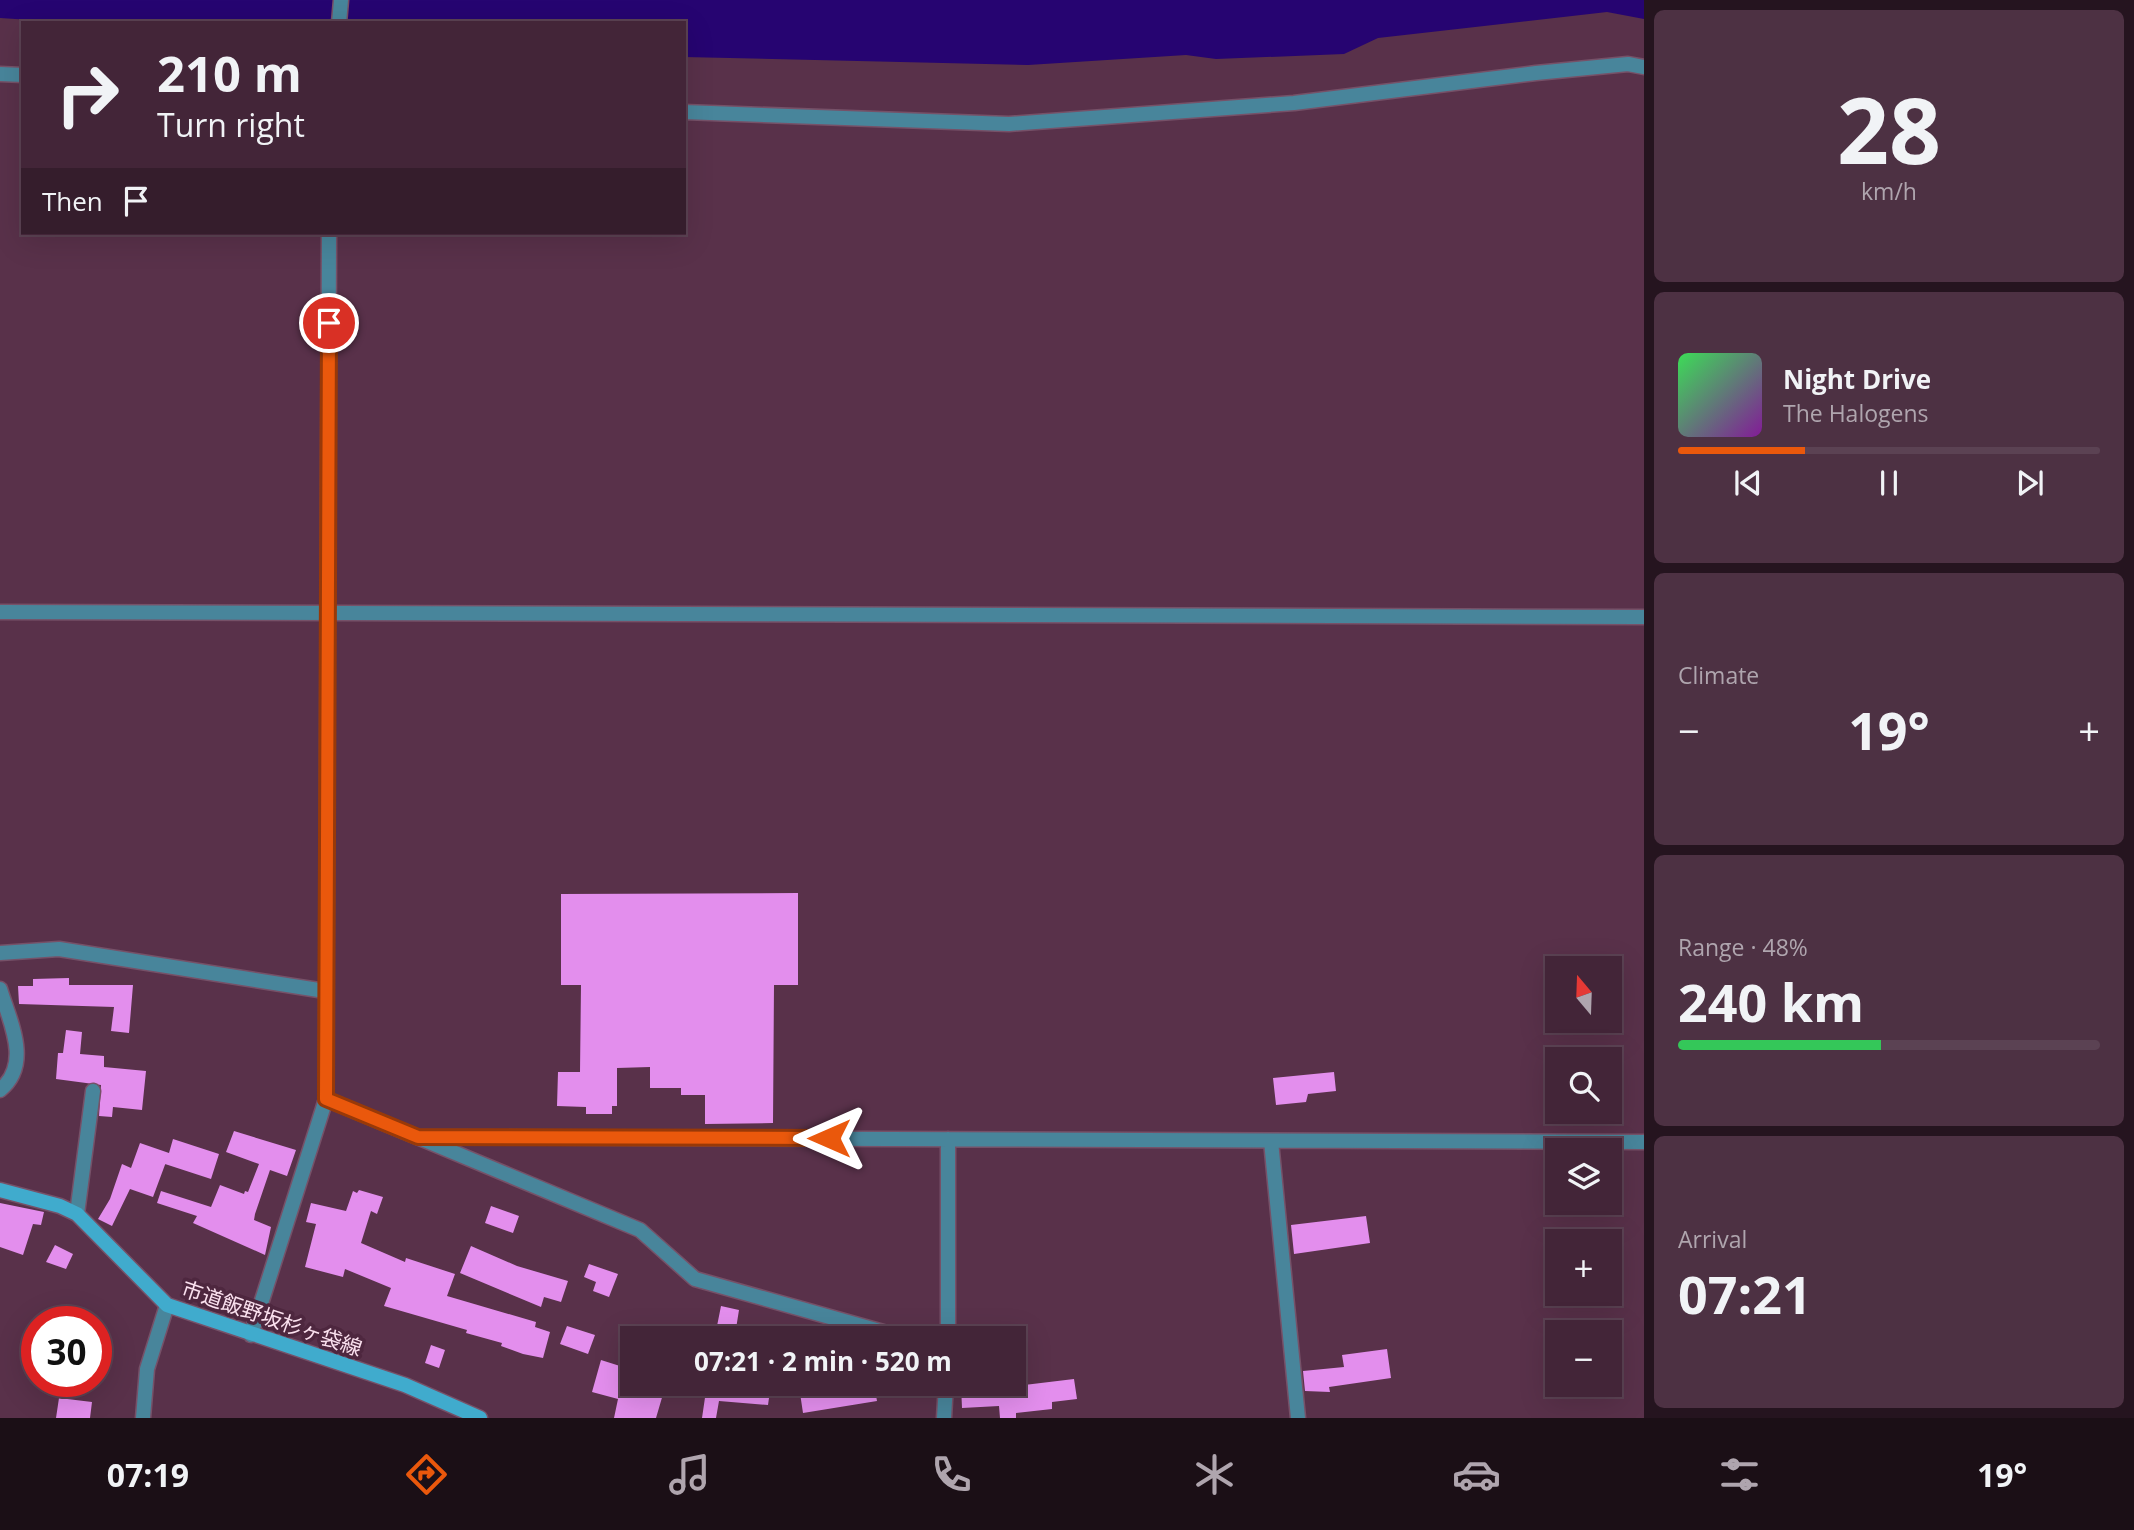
<!DOCTYPE html>
<html lang="en">
<head>
<meta charset="utf-8">
<style>
  body { margin:0; font-family:"Open Sans","Noto Sans JP",sans-serif; background:#4d3143; color:#f1f3f6; height:100vh; display:flex; flex-direction:column; font-size:26px; white-space:nowrap }
  * { box-sizing:border-box; margin:0 }
  p { font-size:23px; color:#afa5ae }
  .icon { flex:none; width:38px; height:38px; fill:none; stroke:currentColor; stroke-width:2; stroke-linecap:round; stroke-linejoin:round }
  .map { position:relative; flex:1; overflow:hidden }
  .sheet { display:flex; flex-direction:column; gap:10px; padding:10px; background:#25141f; width:490px }
  .sheet>* { flex:none }
  .hud { position:absolute; left:21px; top:21px; width:665px; height:214px; border-radius:0px; box-shadow:0 7px 28px #0002,0 0 0 2px #5b4253; background:#432538; color:#f1f3f6; overflow:hidden }
  .needle { width:46px; rotate:341deg }
  .fabs { position:absolute; left:1545px; top:956px; display:grid; gap:14px }
  .fabs a { display:grid; place-items:center; width:77px; height:77px; border-radius:0px; background:#432538; box-shadow:0 7px 28px #0002,0 0 0 2px #5b4253; font-size:35px }
  .speed { position:absolute; left:21px; top:1306px; display:flex; gap:14px; font-size:35px; font-weight:700; text-align:center }
  .speed>* { display:grid; place-content:center; width:91px; height:91px; border-radius:50%; background:#432538; box-shadow:0 7px 28px #0002,0 0 0 2px #5b4253; line-height:1 }
  .speed .limit { border:10px solid #d22; background:#fff; color:#111 }
  .pin { position:absolute; display:grid; place-items:center; width:60px; height:60px; color:#fff; margin:-30px; border:4px solid #fff; border-radius:50%; box-shadow:0 2px 7px #0007 }
  .me { position:absolute; width:77px; margin:-38px; rotate:270deg; stroke-linejoin:round; filter:drop-shadow(0 0 5px #0008) }
  .turn { display:flex; align-items:center; gap:24px; height:147px; padding:0 21px; font-size:32px }
  .turn .icon { width:91px; height:91px; stroke-width:2.5 }
  .turn b { display:block; font-size:49px; line-height:60px }
  .then { display:flex; align-items:center; height:66px; padding:0 21px; background:#0003; gap:14px; font-size:26px }
  .big { font-size:52px; font-weight:700; line-height:1.1 }
  .sheet .widget { flex:1; display:flex; flex-direction:column; justify-content:center; gap:10px; min-width:0; padding:0 24px; border-radius:10px; background:#4d3143 }
  .sheet .dial { align-items:center; gap:0 }
  .dial b { font-size:91px; line-height:1 }
  .song { display:flex; align-items:center; gap:21px }
  .cover { width:84px; height:84px; border-radius:10px; background:linear-gradient(135deg,hsl(130 70% 55%),hsl(290 70% 35%)) }
  .played { height:7px; border-radius:4px; background:linear-gradient(90deg,#ea580c 30%,#5b4253 30%) }
  .keys { display:flex; justify-content:space-around; direction:ltr }
  .heat { display:flex; justify-content:space-between; align-items:center; font-size:38px; direction:ltr }
  .charge { height:10px; border-radius:5px; background:linear-gradient(90deg,#34c759 48%,#5b4253 0) }
  .trip { position:absolute; left:620px; top:1326px; width:406px; height:70px; border-radius:0px; background:#432538; box-shadow:0 7px 28px #0002,0 0 0 2px #5b4253; font-weight:700; line-height:70px; text-align:center }
  .tabs { display:flex; height:112px; justify-content:space-around; align-items:center; background:#1b0f16; color:#afa5ae }
  .tabs .icon { width:49px; height:49px }
  .tabs .on { color:#ea580c }
  .tabs b { font-size:32px; color:#f1f3f6 }
  main { display:flex; flex:1; min-height:0 }
  .map>svg:first-child { display:block }
  .water { fill:#260471 }
  .building { fill:#e38eed }
  .lines { fill:none; stroke-linecap:round; stroke-linejoin:round }
  .street-casing { stroke:#765168; stroke-width:17 }
  .secondary-casing { stroke:#765168; stroke-width:17 }
  .street { stroke:#48859b; stroke-width:14 }
  .secondary { stroke:#40abcd; stroke-width:14 }
  .route-casing { stroke:#983908; stroke-width:18 }
  .route { stroke:#ea580c; stroke-width:12 }
  .labels { text-anchor:middle; dominant-baseline:central; stroke-width:7; stroke-linejoin:round; paint-order:stroke }
  .street-label { font-size:21px; fill:#fbe1ef; stroke:#4e273f }
</style>
</head>
<body>
<main>
<div class="map">
<svg width="1644" height="1418" viewBox="0 0 1644 1418">
  <rect width="100%" height="100%" fill="#59314a"/>
  <!-- water -->
  <path class="water" d="M0,0h1644v19l-37,-7 -229,26 -34,16 -128,5 -30,-4 -158,10 -344,-8v-34h-607l-77,-5z"/>
  <!-- building -->
  <path class="building" d="M798,893v92h-24l-1,138 -68,1v-29h-24v-7h-31v-21l-33,1v38h-5v8h-26v-7l-29,-1 1,-34h22l1,-87h-20v-91z
    M69,978v7h64l-4,48 -18,-2 3,-24 -95,-3 -1,-18h15v-7z
    M66,1030l16,2 -2,22 24,2v11l42,4 -4,39 -29,-3 -1,10 -13,-1 2,-31 -45,-6 2,-26h5z
    M1334,1072l2,19 -28,3 -2,8 -30,3 -3,-27z
    M234,1131l62,19 -9,26 -17,-6 -15,44 -1,6 17,7 -6,28 -72,-32 4,-7 -40,-13 4,-12 50,16 9,-22 24,9 1,-3 3,1 11,-28 -33,-12z
    M173,1139l46,15 -8,25 -46,-15 1,-2 -13,35 -23,-8 -18,37 -14,-7 12,-20 12,-35 9,4 9,-25 29,10z
    M359,1190l24,7 -6,17 -6,-3 -10,32 44,19 1,-4 49,16 -8,22 89,26 -1,5 15,5 -7,26 -20,-4 -22,-8 1,-3 -36,-10 1,-3 -83,-24 7,-18 -46,-19 -2,8 -38,-10 11,-43 -10,-2 5,-19 35,8 7,-20 4,2z
    M0,1203l44,9 -3,13 -8,-1 -10,31 -23,-8z
    M491,1206l28,10 -6,17 -28,-10z
    M1366,1216l4,27 -76,11 -3,-29z
    M55,1245l18,9 -7,15 -20,-7z
    M471,1246l46,20 51,15 -7,21 -17,-5 -3,10 -81,-34z
    M589,1264l29,10 -9,23 -16,-6 3,-9 -12,-5z
    M721,1306l18,4 -4,25 -19,-4z
    M567,1326l28,9 -7,19 -28,-10z
    M629,1336l3,1v47h34l-10,34h-42l4,-19 -26,-7 9,-32 19,6z
    M431,1345l14,5 -6,18 -14,-5z
    M1387,1349l4,29 -62,9 1,5 -25,-1 -2,-20 41,-4 -2,-12z
    M1074,1379l3,20 -25,3v7l-36,4v5h-16l-1,-12 -37,2 -1,-23 38,-1v4z
    M707,1384h64l-3,21 -49,-4 -3,17h-14z
    M837,1384h37l3,17 -74,12 -3,-20 37,-6z
    M59,1398l33,4 -2,16h-34z"/>
  <g class="lines">
    <defs>
      <path id="street" d="M339,23l2,-23
        M0,74l23,1
        M684,112l325,12 285,-21 242,-30 92,-9 16,3
        M0,612l1644,5
        M0,953l59,-4 266,42
        M0,989c10,33 32,75 0,101
        M326,1099l314,131 55,49 213,60
        M418,1137l1226,5
        M1271,1141l27,277
        M77,1214l16,-123
        M251,1335l75,-236 3,-866
        M948,1339v-200
        M143,1418l4,-49 20,-64
        M944,1418l2,-34"/>
      <path id="secondary" d="M0,1190l60,16 17,8 90,91 238,80 75,33"/>
    </defs>
    <!-- street casing -->
    <use href="#street" class="street-casing"/>
    <!-- secondary casing -->
    <use href="#secondary" class="secondary-casing"/>
    <!-- street -->
    <use href="#street" class="street"/>
    <!-- secondary -->
    <use href="#secondary" class="secondary"/>
  </g>
  <g class="lines">
    <defs>
      <path id="route" d="M329,323l-3,776 92,38 411,1"/>
    </defs>
    <!-- route casing -->
    <use href="#route" class="route-casing"/>
    <!-- route -->
    <use href="#route" class="route"/>
  </g>
  <g class="labels">
    <!-- street labels -->
    <g class="street-label">
      <text transform="translate(272 1318) rotate(19)">市道飯野坂杉ヶ袋線</text>
    </g>
  </g>
</svg>
<div class="fabs">
<a><svg class="needle" viewBox="-14 -14 28 28"><path d="M0-13l5 13h-10z" fill="#e53935"/><path d="M0 13l5-13h-10z" fill="#afa5ae"/></svg></a>
<a><svg class="icon" aria-label="search" viewBox="0 0 24 24"><circle cx="10" cy="10" r="6"/><path d="M15 15l6 6"/></svg></a>
<a><svg class="icon" aria-label="layers" viewBox="0 0 24 24"><path d="M12 4l9 5-9 5-9-5zM3 14l9 5 9-5"/></svg></a>
<a>+</a>
<a>−</a>
</div>
<div class="speed"><div class="limit">30</div></div>
<div class="pin" style="left:329px;top:323px;background:#d93025"><svg class="icon" aria-label="arrive" viewBox="0 0 24 24"><path d="M6 21V4h12l-3 4 3 4H6"/></svg></div>
<svg class="me" style="left:829px;top:1138px" viewBox="-20 -20 40 40"><path d="M0-17L14 15 0 8-14 15z" fill="#ea580c" stroke="#fff" stroke-width="4"/></svg>
<div class="trip">07:21 · 2 min · 520 m</div>
<div class="hud">
<div class="turn"><svg class="icon" aria-label="right" viewBox="0 0 24 24"><path d="M7 20v-9h11M14 6l5 5-5 5"/></svg><div><b>210 m</b>Turn right</div></div>
<div class="then">Then<svg class="icon" aria-label="arrive" viewBox="0 0 24 24"><path d="M6 21V4h12l-3 4 3 4H6"/></svg></div>
</div>
</div>
<section class="sheet">
<div class="widget dial"><b>28</b><p>km/h</p></div>
<div class="widget">
<div class="song"><i class="cover"></i><div><b>Night Drive</b><p>The Halogens</p></div></div>
<div class="played"></div>
<div class="keys"><svg class="icon" aria-label="previous" viewBox="0 0 24 24"><path d="M18 5L8 12l10 7zM5 5v14"/></svg><svg class="icon" aria-label="pause" viewBox="0 0 24 24"><path d="M8 5v14M16 5v14"/></svg><svg class="icon" aria-label="next" viewBox="0 0 24 24"><path d="M6 5l10 7-10 7zM19 5v14"/></svg></div>
</div>
<div class="widget"><p>Climate</p>
<div class="heat"><a>−</a><b class="big">19°</b><a>+</a></div>
</div>
<div class="widget"><p>Range · 48%</p><b class="big">240 km</b><div class="charge"></div></div>
<div class="widget"><p>Arrival</p><b class="big">07:21</b></div>
</section>
</main>
<nav class="tabs">
<b>07:19</b>
<svg class="icon on" aria-label="directions" viewBox="0 0 24 24"><path d="M12 3l9 9-9 9-9-9zM9 14v-3h6M13 9l2 2-2 2"/></svg>
<svg class="icon" aria-label="music" viewBox="0 0 24 24"><path d="M9 18V5l10-2v13"/><circle cx="6" cy="18" r="3"/><circle cx="16" cy="16" r="3"/></svg>
<svg class="icon" aria-label="phone" viewBox="0 0 24 24"><path d="M5 4h4l2 5-3 2q2 4 5 5l2-3 5 2v4C11 20 4 13 5 4z"/></svg>
<svg class="icon" aria-label="climate" viewBox="0 0 24 24"><path d="M12 3v18M4 7l16 10M4 17L20 7"/></svg>
<svg class="icon" aria-label="car" viewBox="0 0 24 24"><path d="M5 17H2v-5l4-1 3-4h7l3 4 3 1v5h-3M9 17h6M6 11h13"/><circle cx="7" cy="17" r="2"/><circle cx="17" cy="17" r="2"/></svg>
<svg class="icon" aria-label="filters" viewBox="0 0 24 24"><path d="M4 7h16M4 17h16"/><circle cx="9" cy="7" r="2"/><circle cx="15" cy="17" r="2"/></svg>
<b>19°</b>
</nav>
</body>
</html>
